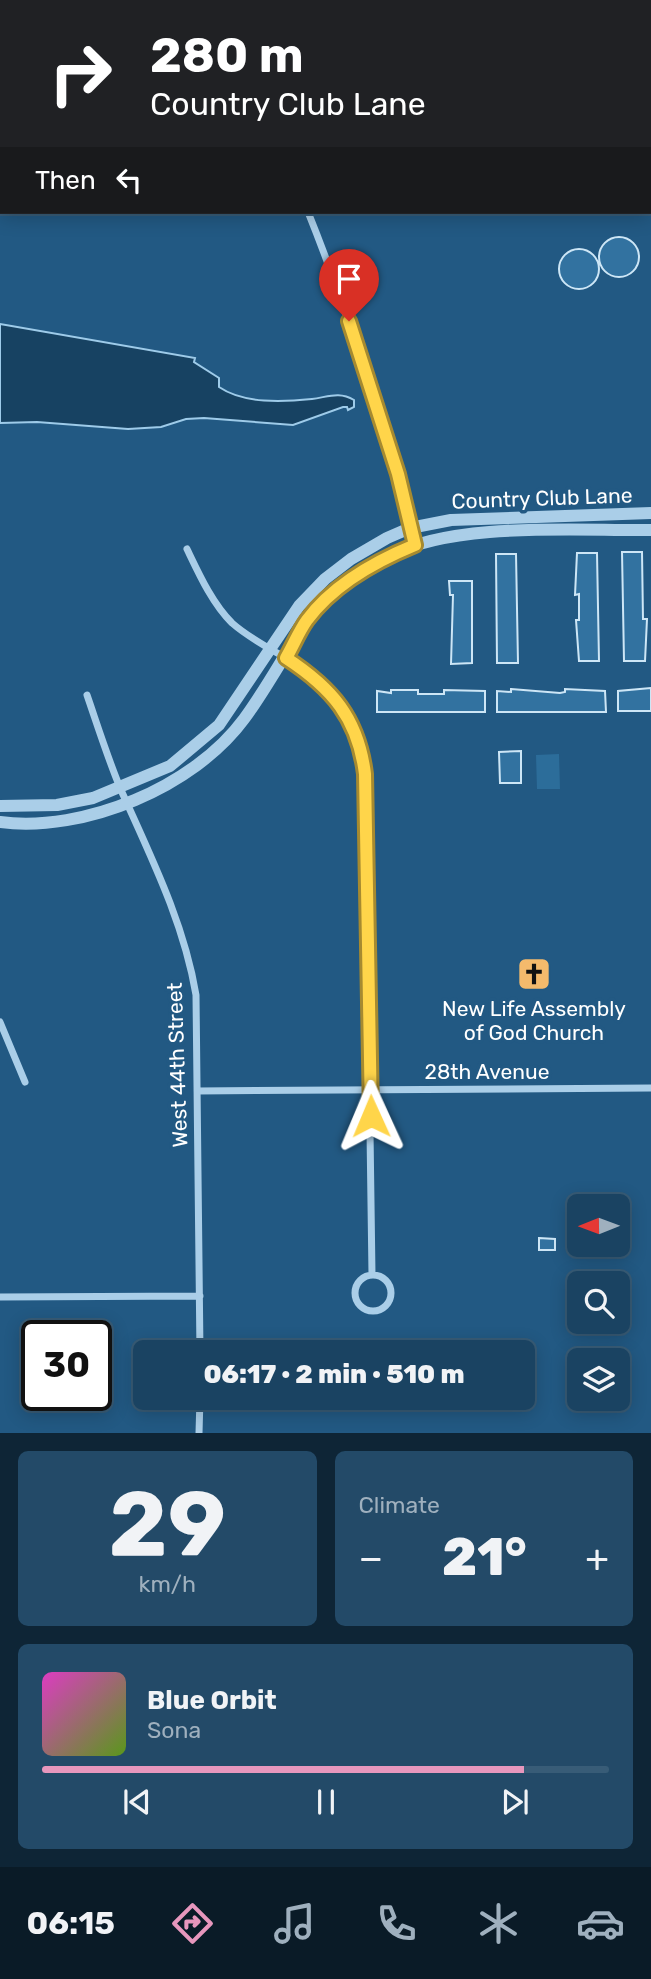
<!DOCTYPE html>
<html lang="en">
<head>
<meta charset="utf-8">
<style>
  body { margin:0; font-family:Rubik,sans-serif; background:#234a68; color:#f1f3f6; height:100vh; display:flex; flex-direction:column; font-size:26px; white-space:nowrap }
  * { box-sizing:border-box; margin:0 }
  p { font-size:23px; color:#9fb0be }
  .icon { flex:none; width:38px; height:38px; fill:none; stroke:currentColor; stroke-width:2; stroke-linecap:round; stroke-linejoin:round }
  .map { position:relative; height:1433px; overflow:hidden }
  .side { display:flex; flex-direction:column; gap:18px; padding:18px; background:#0e2536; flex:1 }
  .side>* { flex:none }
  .banner { position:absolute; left:0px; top:0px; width:651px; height:214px; box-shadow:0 4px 18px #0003,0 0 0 2px #385c77; background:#202124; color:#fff; overflow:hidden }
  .needle { width:46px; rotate:269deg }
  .fabs { position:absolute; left:567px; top:1194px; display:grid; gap:14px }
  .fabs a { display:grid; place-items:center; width:63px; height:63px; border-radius:10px; background:#1a4362; box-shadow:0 4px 18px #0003,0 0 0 2px #385c77; font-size:35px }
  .speed { position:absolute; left:21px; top:1320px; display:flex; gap:14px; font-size:35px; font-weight:700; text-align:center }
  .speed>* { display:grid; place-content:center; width:91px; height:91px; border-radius:50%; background:#1a4362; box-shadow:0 4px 18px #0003,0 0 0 2px #385c77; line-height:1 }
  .speed .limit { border:4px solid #111; border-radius:10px; background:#fff; color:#111 }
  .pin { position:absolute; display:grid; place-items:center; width:60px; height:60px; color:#fff; margin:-72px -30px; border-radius:50% 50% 50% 0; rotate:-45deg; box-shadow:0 0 7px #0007 }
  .pin .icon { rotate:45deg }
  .me { position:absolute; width:77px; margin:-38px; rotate:359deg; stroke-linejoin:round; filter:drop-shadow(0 0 5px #0008) }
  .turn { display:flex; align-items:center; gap:24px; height:147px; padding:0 35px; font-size:32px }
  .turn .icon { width:91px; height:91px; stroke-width:2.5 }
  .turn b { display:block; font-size:49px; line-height:60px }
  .then { display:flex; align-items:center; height:66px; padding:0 35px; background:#0003; gap:14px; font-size:26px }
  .big { font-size:52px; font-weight:800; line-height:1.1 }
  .side .card { flex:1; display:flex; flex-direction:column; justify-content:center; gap:10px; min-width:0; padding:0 24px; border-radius:10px; background:#234a68 }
  .side .dial { align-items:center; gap:0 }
  .dial b { font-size:91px; line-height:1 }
  .song { display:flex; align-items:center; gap:21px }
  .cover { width:84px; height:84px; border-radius:10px; background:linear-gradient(135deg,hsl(310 70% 55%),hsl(90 70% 35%)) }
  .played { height:7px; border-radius:4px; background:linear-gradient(90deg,#e797bd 85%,#385c77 85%) }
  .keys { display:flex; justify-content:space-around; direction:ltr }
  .heat { display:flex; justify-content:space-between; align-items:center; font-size:38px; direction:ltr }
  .side .tiles { flex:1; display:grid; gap:18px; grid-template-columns:1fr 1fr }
  .card:last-child { grid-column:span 2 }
  .trip { position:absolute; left:133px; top:1340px; width:402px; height:70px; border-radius:10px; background:#1a4362; box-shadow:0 4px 18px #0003,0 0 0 2px #385c77; font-weight:800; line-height:70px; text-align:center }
  .tab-bar { display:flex; height:112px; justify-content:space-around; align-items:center; background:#0a1b27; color:#9fb0be }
  .tab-bar .icon { width:49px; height:49px }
  .tab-bar .current { color:#e797bd }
  .tab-bar b { font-size:32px; color:#f1f3f6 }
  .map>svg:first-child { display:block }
  .green { fill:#2c6d9a }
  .water { fill:#174262; stroke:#9ecbe9; stroke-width:2 }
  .building { fill:#3272a0; stroke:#cde6f6; stroke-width:2 }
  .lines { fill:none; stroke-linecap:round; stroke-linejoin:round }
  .minor { stroke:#aacee8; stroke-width:7 }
  .tertiary { stroke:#aacee8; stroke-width:12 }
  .route-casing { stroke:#a68a30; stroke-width:18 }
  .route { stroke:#ffd54a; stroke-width:12 }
  .labels { text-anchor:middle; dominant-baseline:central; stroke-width:7; stroke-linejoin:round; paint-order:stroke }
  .street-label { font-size:21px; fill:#fff; stroke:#225983 }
  .poi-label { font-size:21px; fill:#fff; stroke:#225983 }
</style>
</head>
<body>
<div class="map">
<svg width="651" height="1433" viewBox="0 0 651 1433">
  <rect width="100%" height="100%" fill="#225983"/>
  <!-- green -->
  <path class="green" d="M0,0l117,2h-115l-2,205z
    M559,754l1,35h-23l-1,-34z"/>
  <!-- water -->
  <path class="water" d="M0,324l195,34 -1,4 25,16v9c25,17 64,15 93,12 16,-2 27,-8 42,1v7l-6,3 -1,-3h-4l-50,18 -89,-7 -18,1 -25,8 -33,2 -91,-7 -37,1z"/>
  <!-- building -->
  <path class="building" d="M599 257a20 20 0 1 1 40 0a20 20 0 1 1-40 0Z
    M559 269a20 20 0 1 1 40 0a20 20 0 1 1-40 0Z
    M622,552h20l1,67h4l-2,42h-21z
    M577,553h20l2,108h-20l-3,-41h3v-26l-4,1z
    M496,554h20l2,109h-21z
    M449,581h23v82l-21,1 2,-69h-3z
    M651,688v23h-33v-20z
    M511,689l49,4 5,-1v-3l40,2 1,21h-109v-21l14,1z
    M391,690h27v4h26v-4l41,1v21h-108v-21l14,2z
    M521,751v32h-21l-1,-31z
    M539,1238l16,1v11h-16z"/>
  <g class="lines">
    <!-- minor -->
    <path class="minor" d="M183,0l1,2
      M272,2l2,-2
      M649,53h2
      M308,212c44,109 77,220 107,333
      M329,264l23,-6 11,8 6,14 -4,8 -23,12
      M187,549c12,25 25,54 45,74 17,15 35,24 54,35 47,28 72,62 79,116l7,501
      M87,695c11,32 21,64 34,95 30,67 63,133 75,205l4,358
      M0,1022l25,60
      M197,1091l454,-3
      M355 1293a18 18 0 1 1 36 0a18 18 0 1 1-36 0Z
      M0,1297l200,-1
      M199,1433l1,-35"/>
    <!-- tertiary -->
    <path class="tertiary" d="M0,806l57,-1 36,-7 77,-32 49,-41 80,-119 26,-27 26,-20 36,-21 23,-10 41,-8 200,-7
      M0,822c84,11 194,-35 244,-103 23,-31 41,-66 63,-98 19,-28 53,-50 82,-65 65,-35 188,-25 262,-26"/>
  </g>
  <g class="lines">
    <defs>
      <path id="route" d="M349,321l49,153 17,71c-39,16 -82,40 -108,75 -8,11 -14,26 -21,38 46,30 72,60 79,116l6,342"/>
    </defs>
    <!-- route casing -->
    <use href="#route" class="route-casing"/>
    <!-- route -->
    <use href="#route" class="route"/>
  </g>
  <!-- icons -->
  <defs>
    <symbol id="church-square" viewBox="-11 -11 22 22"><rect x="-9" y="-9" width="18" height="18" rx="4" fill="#f4ba6c" stroke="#225983"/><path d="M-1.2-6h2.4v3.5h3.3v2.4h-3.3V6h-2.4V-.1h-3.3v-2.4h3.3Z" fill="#111"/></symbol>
  </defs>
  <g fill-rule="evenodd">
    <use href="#church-square" x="515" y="955" width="38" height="38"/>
  </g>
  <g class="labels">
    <!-- street labels -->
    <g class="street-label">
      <text transform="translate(542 498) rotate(-2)">Country Club Lane</text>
      <text transform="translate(177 1065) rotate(-92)">West 44th Street</text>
      <text x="487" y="1071">28th Avenue</text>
    </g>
    <!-- poi labels -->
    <g class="poi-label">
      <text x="534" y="1008">New Life Assembly<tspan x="534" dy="24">of God Church</tspan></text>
    </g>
  </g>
</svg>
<div class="fabs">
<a><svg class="needle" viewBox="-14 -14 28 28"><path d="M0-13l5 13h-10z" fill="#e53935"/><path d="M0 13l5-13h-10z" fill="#9fb0be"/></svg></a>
<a><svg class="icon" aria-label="search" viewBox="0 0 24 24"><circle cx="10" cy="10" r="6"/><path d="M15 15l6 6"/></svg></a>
<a><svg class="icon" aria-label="layers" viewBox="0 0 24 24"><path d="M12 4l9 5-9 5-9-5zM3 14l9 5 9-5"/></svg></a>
</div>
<div class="speed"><div class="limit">30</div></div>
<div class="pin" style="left:349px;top:321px;background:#d93025"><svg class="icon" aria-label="arrive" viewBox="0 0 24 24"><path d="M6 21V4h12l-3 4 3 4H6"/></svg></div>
<svg class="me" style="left:371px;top:1116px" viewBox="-20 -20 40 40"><path d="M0-17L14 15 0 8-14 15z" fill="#ffd54a" stroke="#fff" stroke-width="4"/></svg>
<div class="trip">06:17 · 2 min · 510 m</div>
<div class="banner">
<div class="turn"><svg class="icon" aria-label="right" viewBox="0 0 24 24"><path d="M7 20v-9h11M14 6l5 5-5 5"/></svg><div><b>280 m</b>Country Club Lane</div></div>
<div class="then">Then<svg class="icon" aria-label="left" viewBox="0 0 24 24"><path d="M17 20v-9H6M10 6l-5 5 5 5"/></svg></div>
</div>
</div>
<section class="side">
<div class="tiles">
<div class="card dial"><b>29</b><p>km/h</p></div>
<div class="card"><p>Climate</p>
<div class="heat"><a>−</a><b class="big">21°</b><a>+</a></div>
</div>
<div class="card">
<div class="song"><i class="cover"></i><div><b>Blue Orbit</b><p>Sona</p></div></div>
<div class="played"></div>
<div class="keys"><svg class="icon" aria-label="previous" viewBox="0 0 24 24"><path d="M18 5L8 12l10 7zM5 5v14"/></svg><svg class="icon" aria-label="pause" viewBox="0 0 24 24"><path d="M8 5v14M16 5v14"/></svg><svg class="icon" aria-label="next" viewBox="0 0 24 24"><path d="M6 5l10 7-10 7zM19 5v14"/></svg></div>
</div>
</div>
</section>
<nav class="tab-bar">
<b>06:15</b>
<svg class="icon current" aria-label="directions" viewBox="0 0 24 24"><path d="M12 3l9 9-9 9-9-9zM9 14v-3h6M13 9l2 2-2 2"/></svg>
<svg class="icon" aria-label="music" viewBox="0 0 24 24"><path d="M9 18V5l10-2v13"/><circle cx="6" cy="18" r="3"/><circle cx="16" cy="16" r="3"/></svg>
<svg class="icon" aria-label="phone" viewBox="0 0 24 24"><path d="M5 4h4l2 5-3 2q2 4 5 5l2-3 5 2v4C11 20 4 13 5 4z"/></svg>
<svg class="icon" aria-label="climate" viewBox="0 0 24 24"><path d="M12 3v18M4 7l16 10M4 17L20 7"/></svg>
<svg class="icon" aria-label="car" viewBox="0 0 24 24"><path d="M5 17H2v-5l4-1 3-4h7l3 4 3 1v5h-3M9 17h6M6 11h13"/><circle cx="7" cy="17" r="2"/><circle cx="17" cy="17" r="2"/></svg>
</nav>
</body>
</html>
